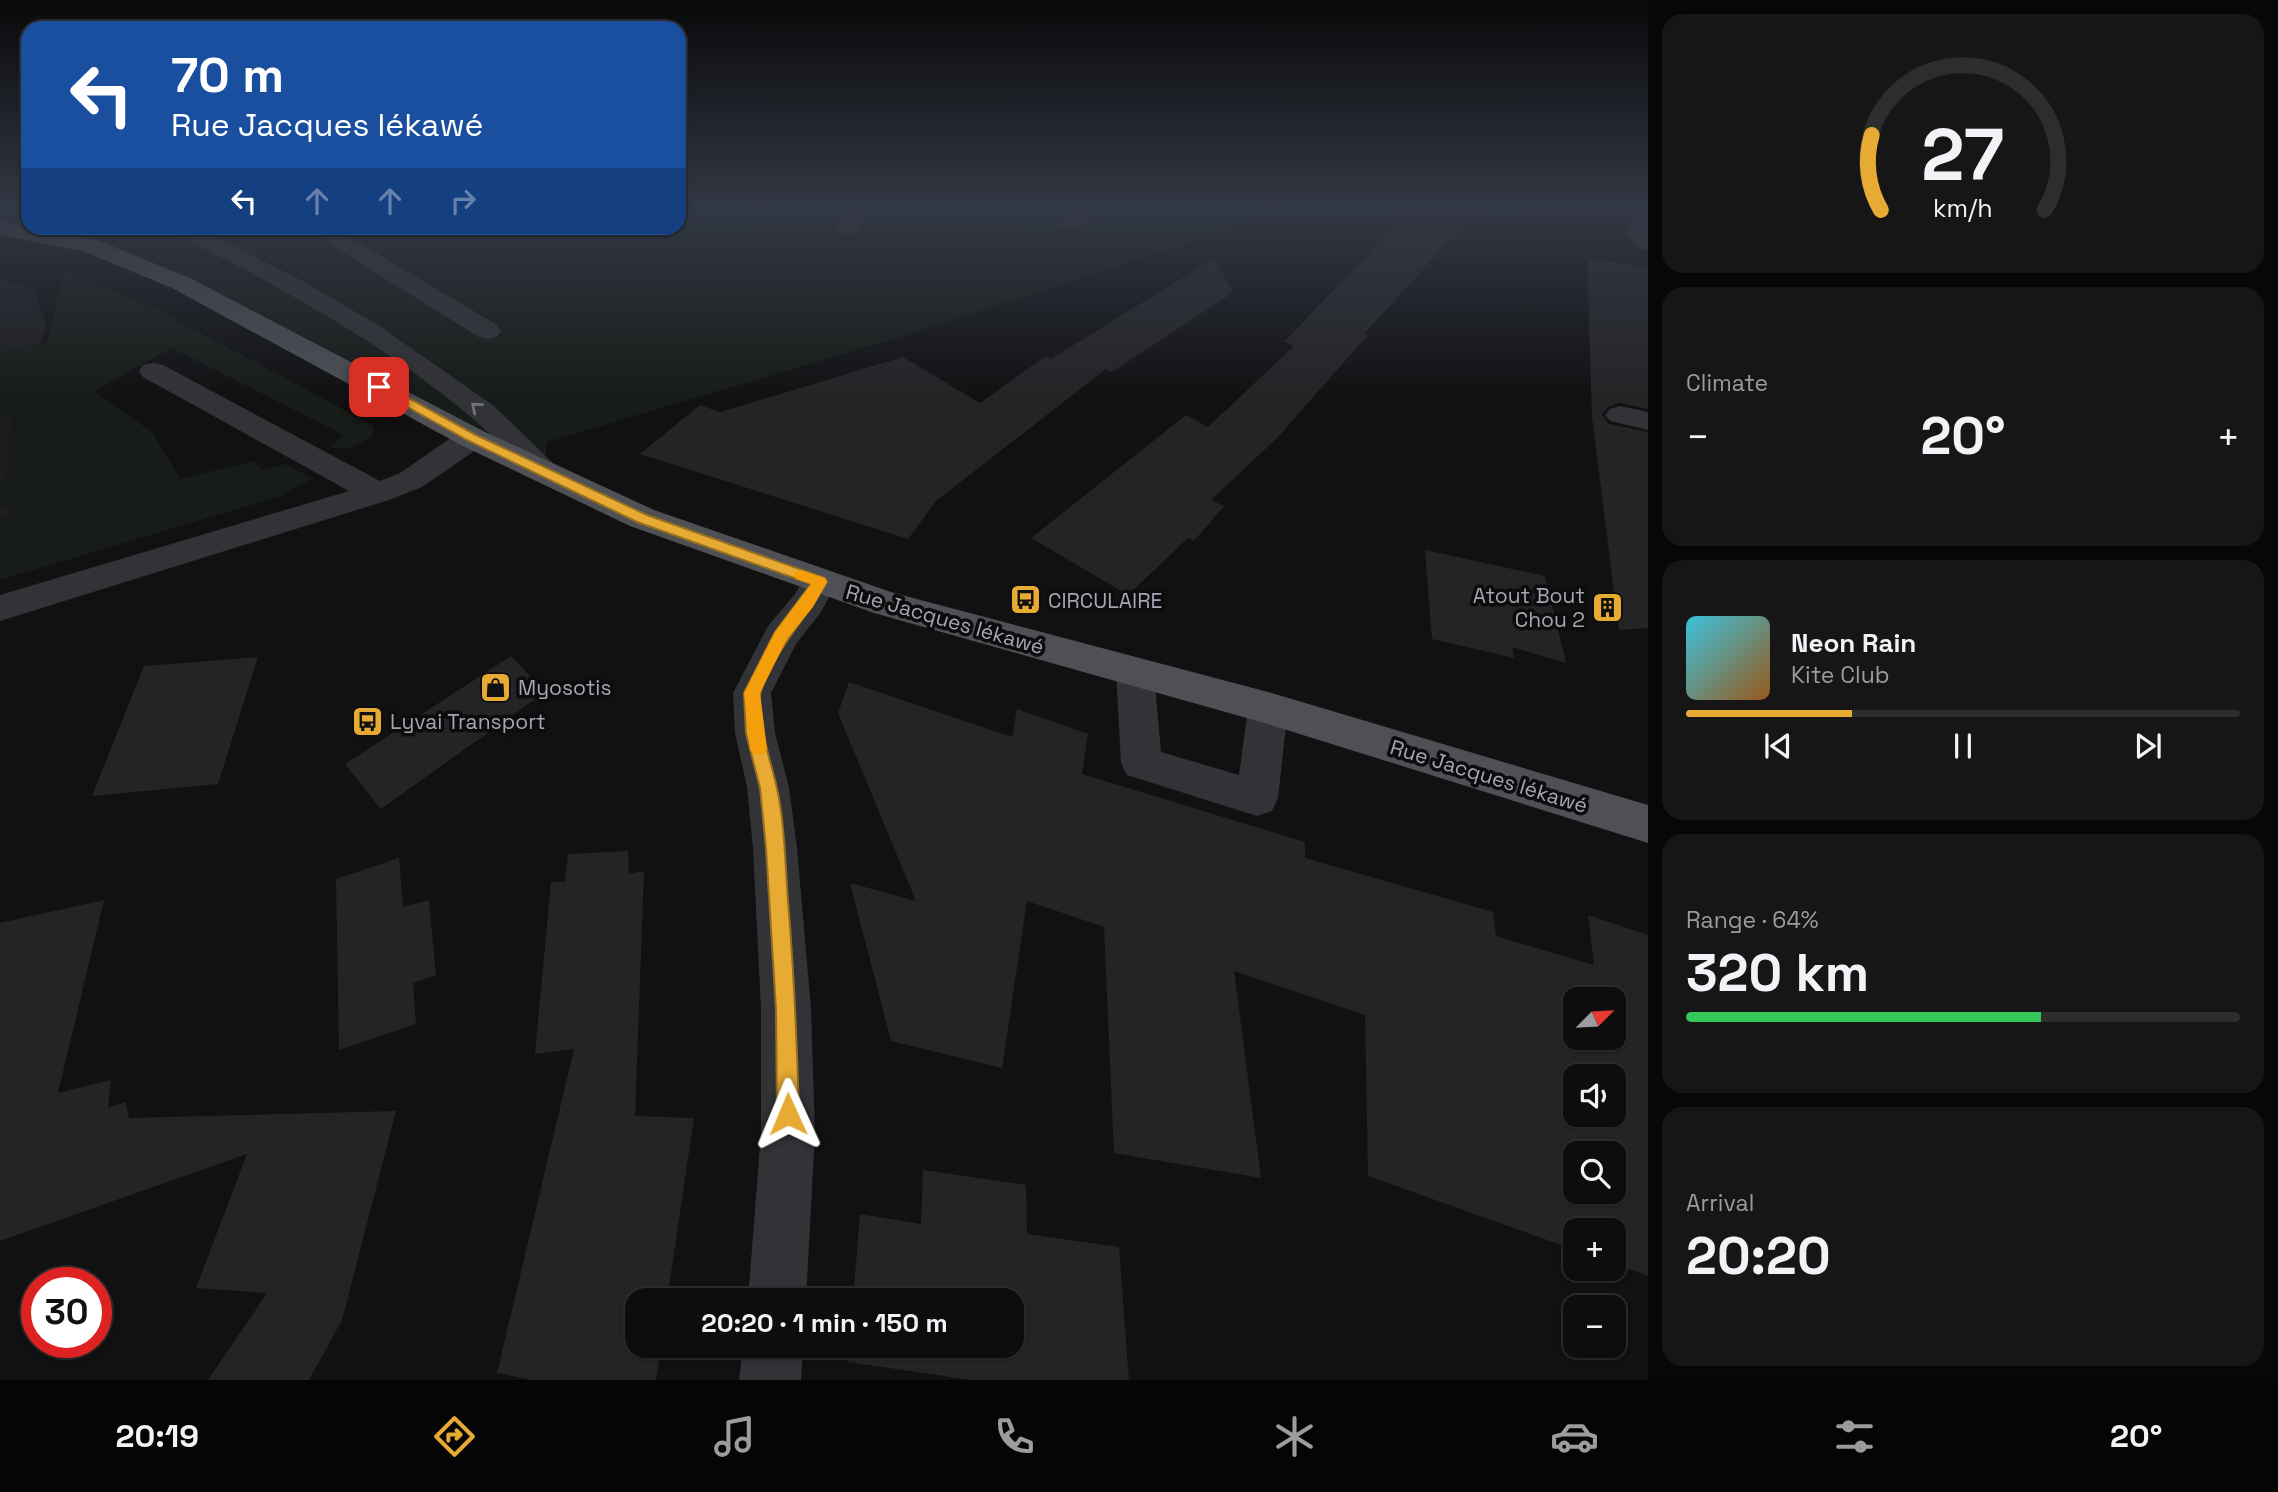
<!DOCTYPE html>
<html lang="en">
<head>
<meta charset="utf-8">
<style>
  body { margin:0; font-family:"Space Grotesk",sans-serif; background:#161617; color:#f1f3f6; height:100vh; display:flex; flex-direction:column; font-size:26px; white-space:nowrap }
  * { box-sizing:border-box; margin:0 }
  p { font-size:23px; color:#9a9c9e }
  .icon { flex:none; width:38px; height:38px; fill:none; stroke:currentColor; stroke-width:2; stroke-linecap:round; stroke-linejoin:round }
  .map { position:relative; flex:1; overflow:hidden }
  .sheet { display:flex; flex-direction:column; gap:14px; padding:14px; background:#070708; width:630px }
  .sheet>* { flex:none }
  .hud { position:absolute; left:21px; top:21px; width:665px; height:214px; border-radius:21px; box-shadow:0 2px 5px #0004,0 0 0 2px #2d2d2e; background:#1a4fa0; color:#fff; overflow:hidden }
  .needle { width:46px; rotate:66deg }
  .controls { position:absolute; left:1563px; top:987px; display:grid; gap:14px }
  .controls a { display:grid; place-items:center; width:63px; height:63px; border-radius:14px; background:#0d0d0e; box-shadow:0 2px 5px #0004,0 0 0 2px #2d2d2e; font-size:35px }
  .speed { position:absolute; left:21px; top:1267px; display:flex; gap:14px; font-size:35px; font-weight:700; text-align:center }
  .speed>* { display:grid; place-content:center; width:91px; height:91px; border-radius:50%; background:#0d0d0e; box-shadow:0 2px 5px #0004,0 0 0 2px #2d2d2e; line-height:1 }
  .speed .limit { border:10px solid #d22; background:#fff; color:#111 }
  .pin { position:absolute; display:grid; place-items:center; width:60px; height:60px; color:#fff; margin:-30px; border-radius:14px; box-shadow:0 4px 10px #0006 }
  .me { position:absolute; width:77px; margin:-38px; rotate:359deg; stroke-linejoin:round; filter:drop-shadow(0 0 5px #0008) }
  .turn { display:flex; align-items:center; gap:24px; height:147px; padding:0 35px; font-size:32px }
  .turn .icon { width:91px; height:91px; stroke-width:2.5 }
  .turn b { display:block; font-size:49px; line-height:60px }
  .lanes { display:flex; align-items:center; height:66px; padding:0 35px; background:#0003; justify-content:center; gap:35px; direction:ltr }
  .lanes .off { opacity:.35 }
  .big { font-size:52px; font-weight:600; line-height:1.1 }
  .sheet .widget { flex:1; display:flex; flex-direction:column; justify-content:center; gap:10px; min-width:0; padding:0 24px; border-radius:21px; background:#161617 }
  .sheet .dial { align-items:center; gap:0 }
  .dial svg { height:182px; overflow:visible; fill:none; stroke:#2d2d2e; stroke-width:7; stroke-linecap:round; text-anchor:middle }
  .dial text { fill:#f1f3f6; stroke:none }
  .song { display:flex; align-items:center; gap:21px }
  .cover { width:84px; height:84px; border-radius:10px; background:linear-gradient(135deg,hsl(190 70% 55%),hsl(30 70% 35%)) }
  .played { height:7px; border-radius:4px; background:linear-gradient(90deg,#e7aa33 30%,#2d2d2e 30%) }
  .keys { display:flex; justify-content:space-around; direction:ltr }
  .heat { display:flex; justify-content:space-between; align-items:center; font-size:38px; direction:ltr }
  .charge { height:10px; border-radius:5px; background:linear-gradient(90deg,#34c759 64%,#2d2d2e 0) }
  .trip { position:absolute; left:625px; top:1288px; width:399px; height:70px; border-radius:21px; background:#0d0d0e; box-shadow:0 2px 5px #0004,0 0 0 2px #2d2d2e; font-weight:600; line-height:70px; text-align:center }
  .tab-bar { display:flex; height:112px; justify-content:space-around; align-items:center; background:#050506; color:#9a9c9e }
  .tab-bar .icon { width:49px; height:49px }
  .tab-bar .on { color:#e7aa33 }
  .tab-bar b { font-size:32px; color:#f1f3f6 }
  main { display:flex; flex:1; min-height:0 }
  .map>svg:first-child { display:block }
  .built { fill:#1d1d1f }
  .green { fill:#171c18 }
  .building { fill:#242426; fill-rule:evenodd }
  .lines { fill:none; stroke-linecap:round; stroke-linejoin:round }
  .minor { fill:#323337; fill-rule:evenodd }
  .major { fill:#4e5056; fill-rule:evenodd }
  .oneway { stroke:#70737b }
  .route { fill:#e7aa33; stroke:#966e21; stroke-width:2 }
  .slow { fill:#f59e0b }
  .labels { text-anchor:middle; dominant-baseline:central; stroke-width:7; stroke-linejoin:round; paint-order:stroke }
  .poi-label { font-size:21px; fill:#a3a7b2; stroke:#0c0c0d; text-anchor:start }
  .street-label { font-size:21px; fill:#a3a7b2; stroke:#0c0c0d }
</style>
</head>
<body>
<main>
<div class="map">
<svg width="1648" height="1380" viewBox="0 0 1648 1380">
  <rect width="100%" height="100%" fill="#111112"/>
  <!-- built -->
  <path class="built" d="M0,279l34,9 12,36 -12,47 118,61 -138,78 -14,10z"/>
  <!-- green -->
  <path class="green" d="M0,206h28v22h651v-22h639l-28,5 -410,132 -333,99 -3,28 -455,-225 -89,-17z
    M64,269l94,41 216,116 -1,10c-13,8 -28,17 -43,10l14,-11 -172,-87 -78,43 58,41 28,47 74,-18 8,9 24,-6 27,14 -32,18 -281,84v-59l13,-11 -13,-5v-22l6,-4 5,-62 -11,-4v-62l47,-8z"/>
  <!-- building -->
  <path class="building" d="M1414,206h67l-117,128 4,1 -90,102 -67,63 13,6 -30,35 -6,-3 -60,57 -97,-57 155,-123 22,12 86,-81 -10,-4z
    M1587,258l61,9v142l-29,-6 -11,4 -6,8 7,9 39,8v196l-29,2 -27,-213z
    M1213,259l21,33 -122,80 -6,-3 -170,132 -28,38 -268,-85 60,-49 20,7 183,-55 77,46 66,-47 5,3z
    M1425,550l120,26 21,87 -54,-16 2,11 -82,-19z
    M511,656l34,36 -164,117 -36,-45z
    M258,657l-40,127 -126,12 52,-130z
    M849,682l163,55 5,-28 71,25 -6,40 223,68v16l188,54 3,24 98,29 -6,-50 60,20v341l-34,-13v-33h-39v20l-207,-74 -3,-161 -131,-44 27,207 -147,-25 -10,-226 -77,-26 -25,167 -111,-27 -41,-158 66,18 -78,-188zM1575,999h39v39h-39zM1575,1076h39v39h-39zM1575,1153h39v39h-39z
    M628,851l1,23 15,-3 -9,245 59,2 -27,182h-30v46h24l-5,34h-124l-35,-7 77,-324 -39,5 16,-172h14l3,-28z
    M399,858l4,49 26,-7 7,75 -23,8 3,41 -77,26 -3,-171z
    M104,900l-46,193 53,-13 -3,28 18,-6 3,16 267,-7 -54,209 -33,60h-101l59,-87 -71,-5 51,-134 -247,87v-318z
    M923,1170l103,15 1,49 92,13 10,133h-157l-124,-18 1,-16h163v-46h-159l7,-86 61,10z"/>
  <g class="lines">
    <!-- minor -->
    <path class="minor" d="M834,206c12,-1 25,-3 32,8l-10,19h-16l-4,-5 7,-13z
      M1077,206h24l-25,24h-16l-3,-5z
      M1640,218l8,1v32l-8,-2 -15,-15 7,-14z
      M170,228h29l105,54 74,43 116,81 66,64 -5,7 -11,3 -11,-3c-20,-20 -39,-41 -61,-59 -90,-76 -194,-132 -298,-185z
      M308,228h27l162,97 4,6 -4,6 -9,2 -9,-2 -167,-104z
      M153,363l10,2 217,116 20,-8 61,-42 11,-2 11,2 4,7 -4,7 -61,42 -33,13 -389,121v-26l349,-104 -206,-114 -4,-6 4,-6z
      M1620,406l28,6v18l-38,-9 -5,-6 5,-6z
      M820,570l12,3 5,9 -16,30 -25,32 -25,49 4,40 14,54 8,61 14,161 4,124 -9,167h-58l13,-167v-124l-8,-161 -6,-61 -12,-54 -2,-40 35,-67 27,-32 13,-21z
      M1135,657l13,5 6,10 7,80 78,23 9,-67 6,-11 14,-5 14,5 6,11 -10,90 -6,13 -15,5 -130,-41 -6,-12 -5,-91 6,-10z
      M743,1346h60l-2,34h-62z"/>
    <!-- major -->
    <path class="major" d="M0,221l97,19 93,38 293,153 171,79 240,83 374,99 380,113v38l-380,-119 -394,-111 -244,-87 -169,-81 -289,-157 -89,-37 -83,-16z"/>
  </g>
  <!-- one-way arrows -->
  <defs><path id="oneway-chevron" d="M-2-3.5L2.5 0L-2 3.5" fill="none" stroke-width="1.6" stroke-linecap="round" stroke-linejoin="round" transform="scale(1.75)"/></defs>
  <use class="oneway" href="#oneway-chevron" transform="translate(476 407) rotate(-140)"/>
  <!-- sky -->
  <linearGradient id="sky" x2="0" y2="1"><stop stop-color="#09090a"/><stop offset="0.52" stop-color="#323844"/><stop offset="1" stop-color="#323844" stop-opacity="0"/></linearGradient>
  <rect width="1648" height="399" fill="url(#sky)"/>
  <!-- route -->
  <path class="route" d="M375,384h8l93,51 171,80 178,63 2,4c-21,37 -53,68 -66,109 -7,21 10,71 15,93 9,38 9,79 12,117 6,71 9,142 11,213l-3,8 -8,3 -8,-3 -3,-8 -1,-105 -10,-161 -6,-60 -14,-55 -2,-40 31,-61 36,-48 -174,-62 -170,-82 -92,-51z"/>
  <!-- slow -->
  <path class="slow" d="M801,570l24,8 2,4 -14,25 -26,32 -27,54 7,56 -2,5h-12l-3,-5 -6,-56 31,-61 36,-48 -15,-5 -2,-4 2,-3z"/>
  <!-- icons -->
  <defs>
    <symbol id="bus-square" viewBox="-11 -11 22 22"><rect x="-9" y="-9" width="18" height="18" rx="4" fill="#e7aa33" stroke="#0c0c0d"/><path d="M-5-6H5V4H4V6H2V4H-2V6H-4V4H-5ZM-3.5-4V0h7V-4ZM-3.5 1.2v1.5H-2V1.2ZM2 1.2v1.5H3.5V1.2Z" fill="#111"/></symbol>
    <symbol id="building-square" viewBox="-11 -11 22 22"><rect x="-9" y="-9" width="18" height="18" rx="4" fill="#e7aa33" stroke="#0c0c0d"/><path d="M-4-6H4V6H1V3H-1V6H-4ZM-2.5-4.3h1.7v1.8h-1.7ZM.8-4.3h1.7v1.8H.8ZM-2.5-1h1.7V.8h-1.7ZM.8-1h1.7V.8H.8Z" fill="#111"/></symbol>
    <symbol id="shop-square" viewBox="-11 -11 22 22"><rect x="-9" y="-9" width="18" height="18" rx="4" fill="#e7aa33" stroke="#0c0c0d"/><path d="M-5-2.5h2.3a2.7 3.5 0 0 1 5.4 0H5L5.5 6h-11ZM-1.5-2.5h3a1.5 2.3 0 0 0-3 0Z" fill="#111"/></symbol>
  </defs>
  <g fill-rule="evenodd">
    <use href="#bus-square" x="1008" y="582" width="35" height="35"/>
    <use href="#building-square" x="1590" y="590" width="35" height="35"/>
    <use href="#shop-square" x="478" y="670" width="35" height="35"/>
    <use href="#bus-square" x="350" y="704" width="35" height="35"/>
  </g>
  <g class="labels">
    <!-- poi labels -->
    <g class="poi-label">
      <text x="1585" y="595" text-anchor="end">Atout Bout<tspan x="1585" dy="24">Chou 2</tspan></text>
      <text x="1048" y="600">CIRCULAIRE</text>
      <text x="518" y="687">Myosotis</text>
      <text x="390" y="721">Lyvai Transport</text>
    </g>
    <!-- street labels -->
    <g class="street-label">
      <text transform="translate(945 619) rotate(16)">Rue Jacques Iékawé</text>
      <text transform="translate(1489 776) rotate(17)">Rue Jacques Iékawé</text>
    </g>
  </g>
</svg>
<div class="controls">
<a><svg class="needle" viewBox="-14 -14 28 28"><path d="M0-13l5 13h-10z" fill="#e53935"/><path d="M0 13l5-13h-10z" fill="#9a9c9e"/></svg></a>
<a><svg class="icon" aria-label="sound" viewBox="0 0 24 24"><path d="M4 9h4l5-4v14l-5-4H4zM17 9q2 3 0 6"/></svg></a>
<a><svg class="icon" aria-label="search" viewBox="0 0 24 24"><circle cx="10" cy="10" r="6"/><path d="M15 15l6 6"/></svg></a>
<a>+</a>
<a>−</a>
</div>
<div class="speed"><div class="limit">30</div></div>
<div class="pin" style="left:379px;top:387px;background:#d93025"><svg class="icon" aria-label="arrive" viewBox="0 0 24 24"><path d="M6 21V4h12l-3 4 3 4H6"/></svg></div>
<svg class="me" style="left:788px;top:1114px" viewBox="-20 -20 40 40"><path d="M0-17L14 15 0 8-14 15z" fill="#e7aa33" stroke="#fff" stroke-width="4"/></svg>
<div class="trip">20:20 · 1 min · 150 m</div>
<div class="hud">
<div class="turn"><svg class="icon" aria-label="left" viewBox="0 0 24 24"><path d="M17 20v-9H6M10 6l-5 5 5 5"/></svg><div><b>70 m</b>Rue Jacques Iékawé</div></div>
<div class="lanes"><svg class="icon" aria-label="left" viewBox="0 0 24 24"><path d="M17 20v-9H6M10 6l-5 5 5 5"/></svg><svg class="icon off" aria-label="ahead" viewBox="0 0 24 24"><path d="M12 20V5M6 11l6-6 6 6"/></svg><svg class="icon off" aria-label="ahead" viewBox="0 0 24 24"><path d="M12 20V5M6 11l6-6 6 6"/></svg><svg class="icon off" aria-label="right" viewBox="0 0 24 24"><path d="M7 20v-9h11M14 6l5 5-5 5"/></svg></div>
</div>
</div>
<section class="sheet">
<div class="widget dial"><svg viewBox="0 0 100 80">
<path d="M14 69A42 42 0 1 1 86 69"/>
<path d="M14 69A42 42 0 0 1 10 36" stroke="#e7aa33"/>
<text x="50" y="56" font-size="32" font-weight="700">27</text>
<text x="50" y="72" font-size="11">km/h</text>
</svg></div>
<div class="widget"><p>Climate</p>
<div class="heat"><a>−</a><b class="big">20°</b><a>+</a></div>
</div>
<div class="widget">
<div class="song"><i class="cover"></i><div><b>Neon Rain</b><p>Kite Club</p></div></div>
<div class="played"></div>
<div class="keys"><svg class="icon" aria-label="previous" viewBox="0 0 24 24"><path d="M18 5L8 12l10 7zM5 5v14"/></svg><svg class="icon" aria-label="pause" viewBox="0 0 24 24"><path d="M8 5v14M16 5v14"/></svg><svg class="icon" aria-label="next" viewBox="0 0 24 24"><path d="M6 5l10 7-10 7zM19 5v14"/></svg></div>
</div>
<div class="widget"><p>Range · 64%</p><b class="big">320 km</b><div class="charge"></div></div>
<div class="widget"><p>Arrival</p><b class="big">20:20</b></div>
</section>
</main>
<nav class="tab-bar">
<b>20:19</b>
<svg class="icon on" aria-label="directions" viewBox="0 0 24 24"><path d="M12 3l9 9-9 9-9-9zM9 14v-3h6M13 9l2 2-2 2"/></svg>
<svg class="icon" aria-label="music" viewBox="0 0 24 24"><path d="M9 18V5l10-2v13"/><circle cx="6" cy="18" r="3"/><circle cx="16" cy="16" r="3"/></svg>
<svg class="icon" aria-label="phone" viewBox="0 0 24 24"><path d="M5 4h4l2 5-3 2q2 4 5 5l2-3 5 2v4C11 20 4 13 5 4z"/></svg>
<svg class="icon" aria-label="climate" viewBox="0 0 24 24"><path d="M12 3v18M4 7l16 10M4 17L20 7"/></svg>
<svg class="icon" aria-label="car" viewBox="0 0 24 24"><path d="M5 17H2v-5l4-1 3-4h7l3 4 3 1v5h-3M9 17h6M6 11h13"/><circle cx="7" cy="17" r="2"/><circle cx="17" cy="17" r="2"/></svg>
<svg class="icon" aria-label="filters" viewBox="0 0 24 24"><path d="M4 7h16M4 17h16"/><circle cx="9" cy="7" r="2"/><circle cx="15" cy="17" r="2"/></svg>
<b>20°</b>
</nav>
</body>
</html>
